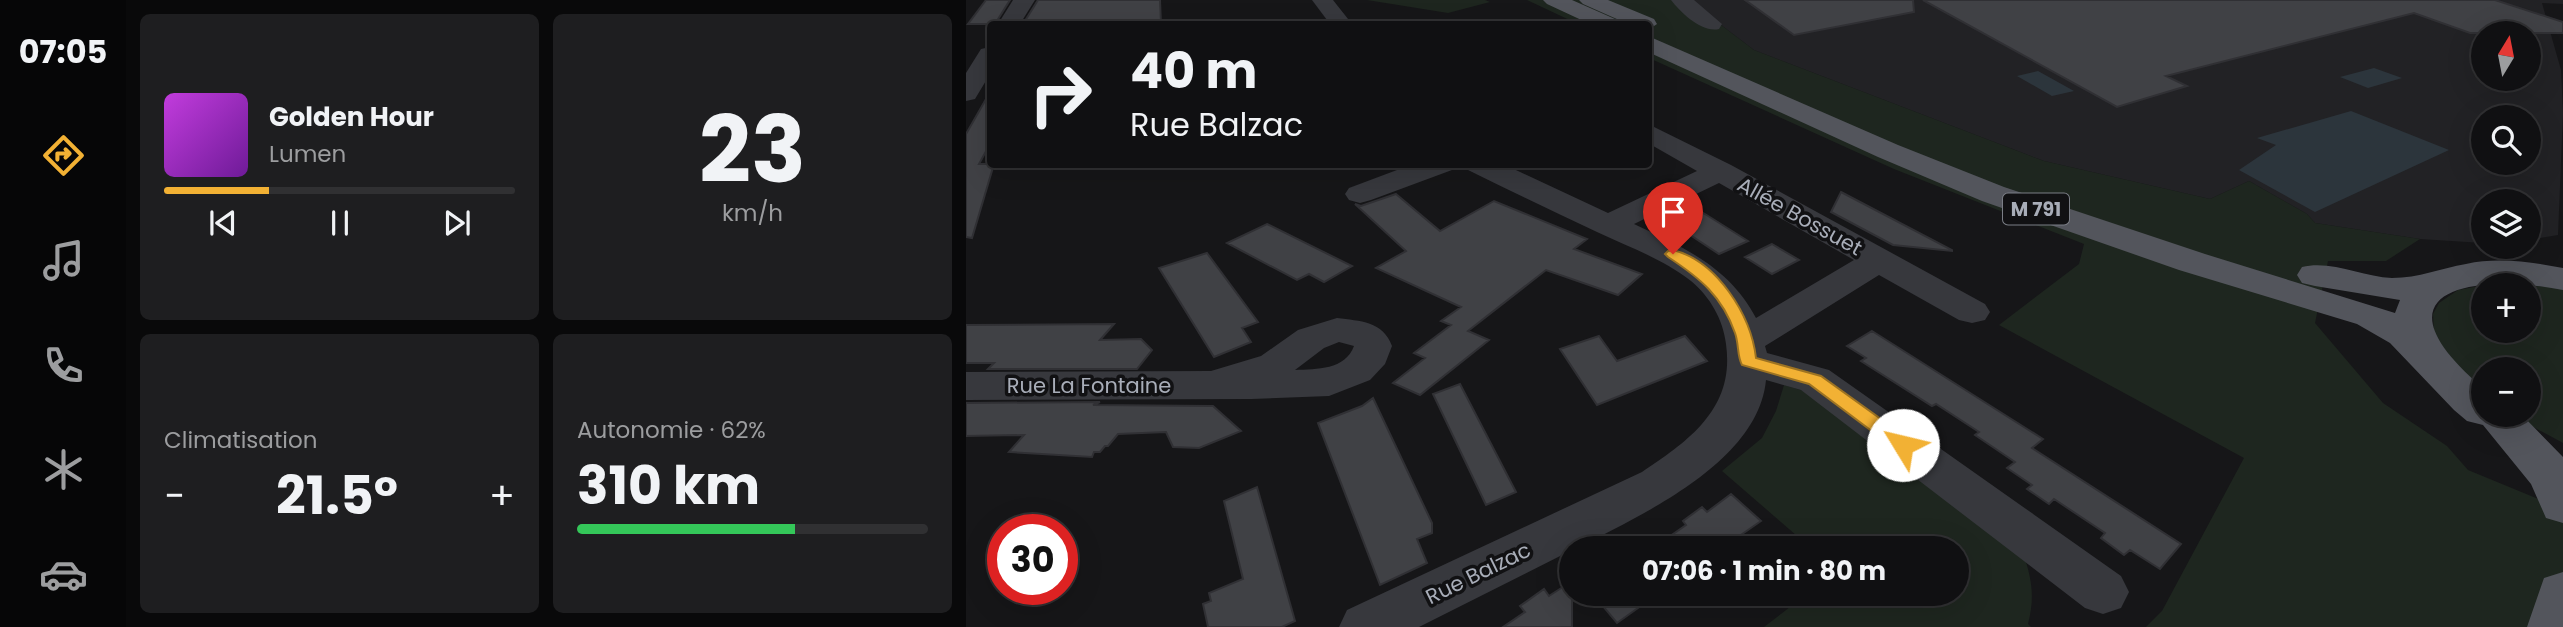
<!DOCTYPE html>
<html lang="fr">
<head>
<meta charset="utf-8">
<style>
  body { margin:0; font-family:Poppins,sans-serif; background:#1e1e20; color:#f1f3f6; height:100vh; display:flex; flex-direction:column; font-size:26px; white-space:nowrap }
  * { box-sizing:border-box; margin:0 }
  p { font-size:23px; color:#9c9d9f }
  .icon { flex:none; width:38px; height:38px; fill:none; stroke:currentColor; stroke-width:2; stroke-linecap:round; stroke-linejoin:round }
  .map { position:relative; flex:1; overflow:hidden }
  .panel { display:flex; flex-direction:column; gap:14px; padding:14px; background:#09090a; width:840px }
  .panel>* { flex:none }
  .hud { position:absolute; left:21px; top:21px; width:665px; height:147px; border-radius:7px; box-shadow:0 7px 28px #0002,0 0 0 2px #303032; background:#101012; color:#f1f3f6; overflow:hidden }
  .needle { width:46px; rotate:10deg }
  .buttons { position:absolute; left:1505px; top:21px; display:grid; gap:14px }
  .buttons a { display:grid; place-items:center; width:70px; height:70px; border-radius:50%; background:#101012; box-shadow:0 7px 28px #0002,0 0 0 2px #303032; font-size:35px }
  .speed { position:absolute; left:21px; top:514px; display:flex; gap:14px; font-size:35px; font-weight:700; text-align:center }
  .speed>* { display:grid; place-content:center; width:91px; height:91px; border-radius:50%; background:#101012; box-shadow:0 7px 28px #0002,0 0 0 2px #303032; line-height:1 }
  .speed .limit { border:10px solid #d22; background:#fff; color:#111 }
  .pin { position:absolute; display:grid; place-items:center; width:60px; height:60px; color:#fff; margin:-72px -30px; border-radius:50% 50% 50% 0; rotate:-45deg; box-shadow:0 0 7px #0007 }
  .pin .icon { rotate:45deg }
  .me { position:absolute; width:77px; margin:-38px; rotate:306deg; stroke-linejoin:round; filter:drop-shadow(0 0 5px #0008) }
  .turn { display:flex; align-items:center; gap:24px; height:147px; padding:0 28px; font-size:32px }
  .turn .icon { width:91px; height:91px; stroke-width:2.5 }
  .turn b { display:block; font-size:49px; line-height:60px }
  .big { font-size:52px; font-weight:700; line-height:1.1 }
  .panel .widget { flex:1; display:flex; flex-direction:column; justify-content:center; gap:10px; min-width:0; padding:0 24px; border-radius:10px; background:#1e1e20 }
  .panel .dial { align-items:center; gap:0 }
  .dial b { font-size:91px; line-height:1 }
  .song { display:flex; align-items:center; gap:21px }
  .cover { width:84px; height:84px; border-radius:10px; background:linear-gradient(135deg,hsl(290 70% 55%),hsl(280 70% 35%)) }
  .played { height:7px; border-radius:4px; background:linear-gradient(90deg,#f2b134 30%,#303032 30%) }
  .keys { display:flex; justify-content:space-around; direction:ltr }
  .heat { display:flex; justify-content:space-between; align-items:center; font-size:38px; direction:ltr }
  .charge { height:10px; border-radius:5px; background:linear-gradient(90deg,#34c759 62%,#303032 0) }
  .panel .tiles { flex:1; display:grid; gap:14px; grid-template-columns:repeat(2,1fr) }
  .trip { position:absolute; left:593px; top:536px; width:410px; height:70px; border-radius:35px; background:#101012; box-shadow:0 7px 28px #0002,0 0 0 2px #303032; font-weight:700; line-height:70px; text-align:center }
  main { display:flex; flex:1; min-height:0 }
  .tab-bar { display:flex; flex-direction:column; width:126px; justify-content:space-around; align-items:center; background:#060607; color:#9c9d9f }
  .tab-bar .icon { width:49px; height:49px }
  .tab-bar .on { color:#f2b134 }
  .tab-bar b { font-size:32px; color:#f1f3f6 }
  .map>svg:first-child { display:block }
  .built { fill:#222225; fill-rule:evenodd }
  .green { fill:#1e261f; fill-rule:evenodd }
  .water { fill:#2c353c }
  .building { fill:#404145; stroke:#303034; stroke-width:2 }
  .lines { fill:none; stroke-linecap:round; stroke-linejoin:round }
  .minor { fill:#37383d; fill-rule:evenodd }
  .tertiary { fill:#37383d; fill-rule:evenodd }
  .primary { fill:#53555c; fill-rule:evenodd }
  .route { fill:#f2b134; stroke:#9d7322; stroke-width:2 }
  .labels { text-anchor:middle; dominant-baseline:central; stroke-width:7; stroke-linejoin:round; paint-order:stroke }
  .shield { fill:#111113; stroke:#7b7e86; stroke-width:2 }
  .shield-label { font-size:19px; font-weight:bold; fill:#a8adb8 }
  .street-label { font-size:21px; fill:#a8adb8; stroke:#111113 }
</style>
</head>
<body>
<main>
<nav class="tab-bar">
<b>07:05</b>
<svg class="icon on" aria-label="directions" viewBox="0 0 24 24"><path d="M12 3l9 9-9 9-9-9zM9 14v-3h6M13 9l2 2-2 2"/></svg>
<svg class="icon" aria-label="music" viewBox="0 0 24 24"><path d="M9 18V5l10-2v13"/><circle cx="6" cy="18" r="3"/><circle cx="16" cy="16" r="3"/></svg>
<svg class="icon" aria-label="phone" viewBox="0 0 24 24"><path d="M5 4h4l2 5-3 2q2 4 5 5l2-3 5 2v4C11 20 4 13 5 4z"/></svg>
<svg class="icon" aria-label="climate" viewBox="0 0 24 24"><path d="M12 3v18M4 7l16 10M4 17L20 7"/></svg>
<svg class="icon" aria-label="car" viewBox="0 0 24 24"><path d="M5 17H2v-5l4-1 3-4h7l3 4 3 1v5h-3M9 17h6M6 11h13"/><circle cx="7" cy="17" r="2"/><circle cx="17" cy="17" r="2"/></svg>
</nav>
<section class="panel">
<div class="tiles">
<div class="widget">
<div class="song"><i class="cover"></i><div><b>Golden Hour</b><p>Lumen</p></div></div>
<div class="played"></div>
<div class="keys"><svg class="icon" aria-label="previous" viewBox="0 0 24 24"><path d="M18 5L8 12l10 7zM5 5v14"/></svg><svg class="icon" aria-label="pause" viewBox="0 0 24 24"><path d="M8 5v14M16 5v14"/></svg><svg class="icon" aria-label="next" viewBox="0 0 24 24"><path d="M6 5l10 7-10 7zM19 5v14"/></svg></div>
</div>
<div class="widget dial"><b>23</b><p>km/h</p></div>
<div class="widget"><p>Climatisation</p>
<div class="heat"><a>−</a><b class="big">21.5°</b><a>+</a></div>
</div>
<div class="widget"><p>Autonomie · 62%</p><b class="big">310 km</b><div class="charge"></div></div>
</div>
</section>
<div class="map">
<svg width="1597" height="627" viewBox="0 0 1597 627">
  <rect width="100%" height="100%" fill="#161618"/>
  <!-- built -->
  <path class="built" d="M722,0h875v4l-21,-1 19,67 2,43 -5,122 -29,5v-39h-46v42l-63,-4 -105,-16 -8,-9 -58,-33 -39,18 -166,-38 -290,-111zM1517,33h46v46h-46zM1517,117h46v46h-46z"/>
  <!-- green -->
  <path class="green" d="M401,0h118l5,2 -42,11z
    M561,0h161l66,50 290,111 166,38 39,-18 58,33 8,9 105,16 -34,22h-58l-13,62 68,80 64,43 21,24 95,39v118h-417l16,-16 82,-153 -245,-133 80,-61 5,-20 -190,-75 -245,-111 -1,-34h-70z
    M1530,283l67,5v155l-52,-28h18v-46h-46v26l-10,-8 -39,-52 -1,-21 6,-11 19,-13zM1517,285h46v46h-46z
    M818,385l30,9 209,159c9,26 12,44 5,71l3,3h-267l44,-34h148v-45h-145l-89,-77 40,-33 14,-27z"/>
  <!-- water -->
  <path class="water" d="M1408,68l28,10 -34,10 -28,-11z
    M1072,71l36,20 -22,5 -35,-20z
    M1385,111l98,39 -134,62 -76,-42 37,-25 -19,-7z"/>
  <!-- building -->
  <path class="building" d="M20,0h24l-15,24h-27z
    M72,0h122l1,24h-138z
    M779,0h168l1,12 -120,23z
    M957,0h572l68,22v11h-93l-56,-20 -248,63 21,10 -70,21z
    M24,92v52l-11,20h15l-22,74 -6,-1v-103z
    M875,192l111,58v1l-59,-6 -62,-33z
    M430,194l44,37 54,-30 93,38 -13,10 68,25 -24,21 -72,-25 -78,61 21,9 -69,55 -27,-12 32,-25 -11,-5 37,-28 -10,-4 20,-14 -85,-39 30,-17 -51,-47 6,2z
    M733,211l6,3 43,27 -29,13 -47,-31z
    M301,224l85,42 -28,16 -15,-8 -12,6 -70,-37z
    M806,244l27,16 -27,14 -27,-17z
    M241,253l51,69 -16,6 9,14 -37,15 -55,-89z
    M148,324l-14,16 41,-1 11,11 -15,19h-149l6,-6h-28v-38z
    M906,331l171,108 -11,9 149,96 -21,25 -30,-19 -6,5 -23,-17 4,-5 -51,-34 -5,5 -22,-15 5,-4 -25,-17 8,-6 -40,-27 4,-3 -43,-28 -4,2 -71,-45 5,-3 -19,-12z
    M633,336l18,25 68,-25 22,25 -110,44 -37,-56z
    M494,384l56,108 -30,13 -53,-111z
    M407,398l59,125v10l-15,6 10,24 -47,22 -62,-162 44,-17z
    M134,402l-7,3 120,1 28,25 -42,17 -26,-1 -7,-15 -48,2 -10,12h-3l-5,6h-6l-2,5 -83,-5 15,-17 -58,1v-33z
    M291,487l38,134 -13,6h-74l-5,-23 8,-3 -2,-8 34,-14 -19,-78z
    M765,494l30,27 -39,27h-69l33,-23 -3,-4 19,-14 5,5z
    M606,581v46h-69l22,-15 -5,-6 24,-17 5,7z
    M626,593h67l-42,30z"/>
  <g class="lines">
    <!-- minor -->
    <path class="minor" d="M346,0h21l19,24h-22z
      M705,0h23l28,24 -3,5c-17,4 -38,-16 -48,-29z
      M682,124l83,41 254,139 5,8 -5,8 -13,3 -13,-3 -80,-45 -114,71 2,7 62,17 292,206 8,16 -8,16 -18,6 -18,-6 -284,-218 -35,-10c-8,83 -125,135 -189,168h-5v2l-153,77h-80l8,-17 295,-138c48,-32 93,-64 84,-128 -3,-25 -16,-47 -35,-63 -28,-22 -62,-34 -94,-49 -43,-20 -86,-41 -129,-62l-4,-6h39l105,49 89,-42 -49,-28zM753,183l135,77 -98,58c-27,-51 -71,-70 -122,-94z
      M447,164h43l-4,6 -81,30 -11,3 -11,-3 -4,-6 4,-6z
      M371,318c23,3 46,3 55,28l-7,18 -15,16 -41,16 -78,3 -285,1v-28l245,-1 50,-15 37,-26zM373,342l15,4c-9,24 -37,23 -59,24l29,-22z"/>
    <!-- tertiary -->
    <path class="tertiary" d="M47,0h22l-15,24h-22z
      M24,47v27l-15,25 -9,2v-28l15,-24z"/>
    <!-- primary -->
    <path class="primary" d="M577,0h29l43,19 3,5h-28l-43,-20z
      M613,0h29l46,19 3,5 -9,6v-6h-20l-45,-20z
      M682,36l250,109 106,42 201,67 190,59 5,-13 -85,-14 -13,-3 -5,-8 5,-8c30,-7 60,10 90,11 27,0 49,-10 74,-14 32,-7 65,-2 97,4v22c-94,-18 -194,1 -80,98v27h39l41,42v66l-17,-5 -15,-34 -48,-59 -16,-4 -13,-11 -64,-67 -33,-19 -178,-54 -197,-69 -104,-44 -230,-105z
      M1597,572v55h-36l17,-49z"/>
  </g>
  <!-- route -->
  <path class="route" d="M707,250c44,11 78,65 83,108l65,18 89,64 3,5 -3,5h-13l-88,-66 -67,-19c-5,-9 -3,-21 -7,-32 -13,-37 -35,-55 -67,-76l-3,-3 3,-3z"/>
  <g class="labels">
    <!-- shield labels -->
    <rect class="shield" x="1037" y="193.5" width="66" height="31" rx="5"/>
    <g class="shield-label">
      <text x="1070" y="209">M 791</text>
    </g>
    <!-- street labels -->
    <g class="street-label">
      <text transform="translate(834 216) rotate(29)">Allée Bossuet</text>
      <text x="123" y="385">Rue La Fontaine</text>
      <text transform="translate(512 573) rotate(-26)">Rue Balzac</text>
    </g>
  </g>
</svg>
<div class="buttons">
<a><svg class="needle" viewBox="-14 -14 28 28"><path d="M0-13l5 13h-10z" fill="#e53935"/><path d="M0 13l5-13h-10z" fill="#9c9d9f"/></svg></a>
<a><svg class="icon" aria-label="search" viewBox="0 0 24 24"><circle cx="10" cy="10" r="6"/><path d="M15 15l6 6"/></svg></a>
<a><svg class="icon" aria-label="layers" viewBox="0 0 24 24"><path d="M12 4l9 5-9 5-9-5zM3 14l9 5 9-5"/></svg></a>
<a>+</a>
<a>−</a>
</div>
<div class="speed"><div class="limit">30</div></div>
<div class="pin" style="left:707px;top:254px;background:#d93025"><svg class="icon" aria-label="arrive" viewBox="0 0 24 24"><path d="M6 21V4h12l-3 4 3 4H6"/></svg></div>
<svg class="me" style="left:937px;top:445px" viewBox="-20 -20 40 40"><circle r="19" fill="#fff"/><path d="M0-13L10 11 0 6-10 11z" fill="#f2b134"/></svg>
<div class="trip">07:06 · 1 min · 80 m</div>
<div class="hud">
<div class="turn"><svg class="icon" aria-label="right" viewBox="0 0 24 24"><path d="M7 20v-9h11M14 6l5 5-5 5"/></svg><div><b>40 m</b>Rue Balzac</div></div>
</div>
</div>
</main>
</body>
</html>
